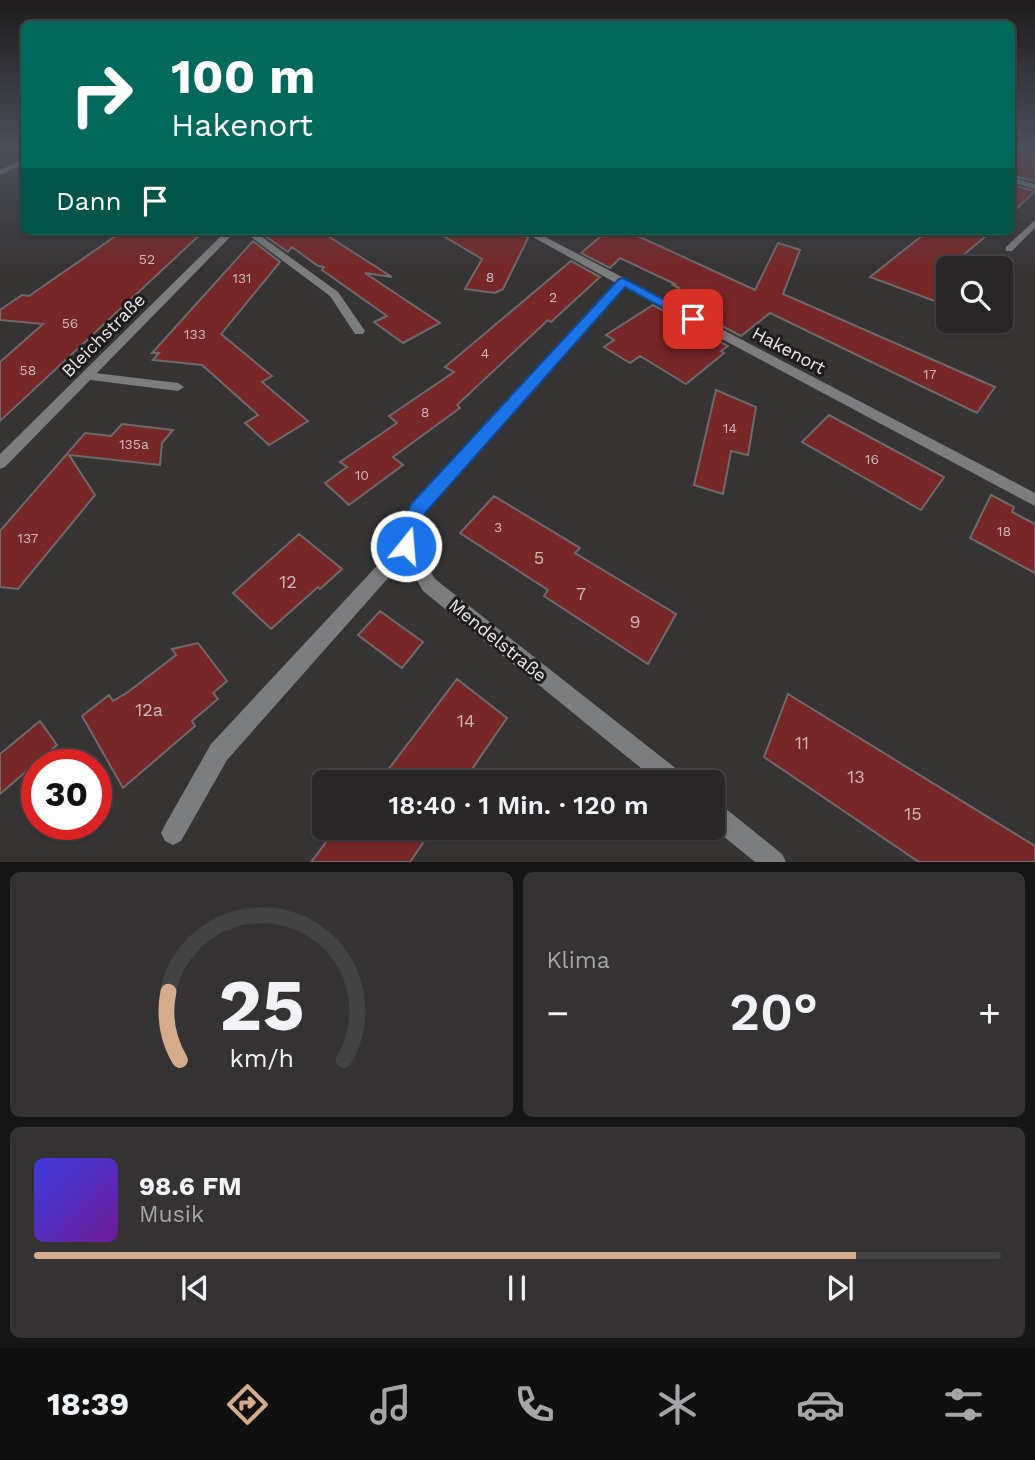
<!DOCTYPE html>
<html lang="de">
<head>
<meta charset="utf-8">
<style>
  body { margin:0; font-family:"Work Sans",sans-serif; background:#343232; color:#f1f3f6; height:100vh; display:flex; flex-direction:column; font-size:26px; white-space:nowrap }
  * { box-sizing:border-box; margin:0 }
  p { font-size:23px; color:#a5a5a7 }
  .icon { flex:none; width:38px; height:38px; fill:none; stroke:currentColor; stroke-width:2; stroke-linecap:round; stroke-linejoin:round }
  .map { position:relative; height:862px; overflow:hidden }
  .drawer { display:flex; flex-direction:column; gap:10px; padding:10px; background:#161515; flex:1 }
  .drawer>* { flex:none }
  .guide { position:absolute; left:21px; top:21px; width:994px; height:214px; border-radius:10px; box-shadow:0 2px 5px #0004,0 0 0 2px #444343; background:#00695c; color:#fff; overflow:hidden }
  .buttons { position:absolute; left:936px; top:256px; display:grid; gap:14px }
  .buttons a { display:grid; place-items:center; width:77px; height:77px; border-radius:10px; background:#282626; box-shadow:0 2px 5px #0004,0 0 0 2px #444343; font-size:35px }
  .speed { position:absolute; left:21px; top:749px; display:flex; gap:14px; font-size:35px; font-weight:700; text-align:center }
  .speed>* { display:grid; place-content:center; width:91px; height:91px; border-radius:50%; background:#282626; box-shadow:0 2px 5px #0004,0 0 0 2px #444343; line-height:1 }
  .speed .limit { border:10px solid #d22; background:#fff; color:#111 }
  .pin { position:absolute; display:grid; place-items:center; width:60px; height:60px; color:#fff; margin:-30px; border-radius:14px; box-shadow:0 4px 10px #0006 }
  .me { position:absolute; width:77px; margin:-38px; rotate:17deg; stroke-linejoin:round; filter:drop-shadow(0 0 5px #0008) }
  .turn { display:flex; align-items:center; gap:24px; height:147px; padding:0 35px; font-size:32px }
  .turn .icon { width:91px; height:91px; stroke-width:2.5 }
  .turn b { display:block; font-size:49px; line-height:60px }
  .then { display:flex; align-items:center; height:66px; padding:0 35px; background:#0003; gap:14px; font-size:26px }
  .big { font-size:52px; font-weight:600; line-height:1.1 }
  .drawer .widget { flex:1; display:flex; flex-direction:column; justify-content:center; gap:10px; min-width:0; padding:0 24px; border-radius:10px; background:#343232 }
  .drawer .dial { align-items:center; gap:0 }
  .dial svg { height:182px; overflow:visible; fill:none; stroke:#444343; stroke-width:7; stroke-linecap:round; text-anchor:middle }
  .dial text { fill:#f1f3f6; stroke:none }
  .song { display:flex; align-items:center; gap:21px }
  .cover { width:84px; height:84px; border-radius:10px; background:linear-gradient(135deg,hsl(240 70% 55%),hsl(280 70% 35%)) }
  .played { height:7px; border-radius:4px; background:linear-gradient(90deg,#d6ab8b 85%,#444343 85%) }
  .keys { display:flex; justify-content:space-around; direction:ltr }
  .heat { display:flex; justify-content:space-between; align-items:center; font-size:38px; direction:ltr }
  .drawer .tiles { flex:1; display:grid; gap:10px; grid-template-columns:1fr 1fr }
  .widget:last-child { grid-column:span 2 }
  .trip { position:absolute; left:312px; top:770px; width:413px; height:70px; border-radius:10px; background:#282626; box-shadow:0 2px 5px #0004,0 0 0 2px #444343; font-weight:600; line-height:70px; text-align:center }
  .dock { display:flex; height:112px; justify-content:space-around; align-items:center; background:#100f0f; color:#a5a5a7 }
  .dock .icon { width:49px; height:49px }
  .dock .on { color:#d6ab8b }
  .dock b { font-size:32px; color:#f1f3f6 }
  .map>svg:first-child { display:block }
  .building { fill:#772726; stroke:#6e6a6a; stroke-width:2 }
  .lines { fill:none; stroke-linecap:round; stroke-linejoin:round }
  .service { fill:#7c7d7e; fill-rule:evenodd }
  .minor { fill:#7c7d7e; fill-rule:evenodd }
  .route { fill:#1a73e8; stroke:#114b97; stroke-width:2 }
  .labels { text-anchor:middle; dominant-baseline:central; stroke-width:6; stroke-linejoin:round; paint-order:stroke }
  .number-label { font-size:14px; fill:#cdb8b8 }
  .street-label { font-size:18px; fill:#eae8e8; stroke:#1d1b1b }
  .near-number-label { font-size:18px; fill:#cdb8b8 }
</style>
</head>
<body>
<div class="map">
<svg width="1035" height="862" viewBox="0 0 1035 862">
  <rect width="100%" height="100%" fill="#363333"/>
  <!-- building -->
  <path class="building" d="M1012,149h23v32l-23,-5z
    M1012,185l23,6 -23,22z
    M160,231h44l-204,190v-59l43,-38 -43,-4v-10l22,-15 7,1 91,-63 35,3z
    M262,231h58l72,46 -27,-4 75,50 -37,20 -29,-21 13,-6 -65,-46 2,-3 -6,-1 -26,-19 -4,5 -27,-19z
    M435,231h85l8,7 -25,51 -8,4 -30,-4 17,-30z
    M607,231h20l128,59 23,-47 22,7 -17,44 212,93 -18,26 -207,-100 -29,23 -75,-39 13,-9 -6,-3 2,-1 -55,-26 -10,10 -29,-15z
    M928,231h64l-44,37v38l-78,-29z
    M253,241l27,21 -59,72 51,42 -10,6 46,39 -39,24 -24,-22 13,-8 -56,-50 -49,-5 6,-7h-7z
    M571,261l29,16 -49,45 -3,-2 -91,85 3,3 -67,49 10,8 -54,40 -24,-22 22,-16 -7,-5 57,-39 -8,-7 65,-44 -9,-5z
    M653,305l75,41 -7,5 3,2 -38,31 -46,-28 -10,7 -26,-16 10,-7 -8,-5z
    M716,390l40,17 -8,48 -17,-4 -8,43 -29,-9z
    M829,415l115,62 -23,33 -119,-68z
    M122,424l51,6 -11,13 -2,22 -91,-10 26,40 -77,94 -18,-2v-56l85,-98 26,3z
    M991,495l23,12 -2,5 23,12v49l-65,-35z
    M494,496l86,52 -5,5 101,61 -28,50 -104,-68 4,-6 -88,-57z
    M299,534l43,35 -22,20 -2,-2 -47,42 -38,-36z
    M380,611l43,31 -21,26 -44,-33z
    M198,643l29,38 -14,12 5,6 -26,22 3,5 -72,62 -41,-72 27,-21 4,6 15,-9 48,-37 -4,-6z
    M457,679l50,39 -44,64h-91l5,-6 4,3z
    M788,694l247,152v16h-116l-155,-105z
    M40,721l17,24 -57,49v-40z
    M337,828h96l-23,34h-99z"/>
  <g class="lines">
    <!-- service -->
    <path class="service" d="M1035,220v8l-23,23h-6v-4z
      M243,231h11l84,61 27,39 -2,3h-8l-25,-38z
      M87,372l91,11 6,4 -6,4 -95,-12 -2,-3 2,-3z
      M406,539l6,2 2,5 -2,5 -185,209 -46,81 -8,4 -8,-4 -4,-8 4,-8 46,-81 189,-203z"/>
    <!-- minor -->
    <path class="minor" d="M24,159v5l-24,11v-5z
      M1012,178l23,6v5l-23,-7z
      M226,231h10l-231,236 -5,2v-15z
      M522,231h12l501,262v13l-411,-219 -200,225 -9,33 20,34 248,195 3,8h-28l-235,-191 -25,-45 13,-42 205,-221z
      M861,231h11l-5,3z
      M712,801l8,3 62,50 4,8h-31l-43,-35z"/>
  </g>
  <!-- sky -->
  <linearGradient id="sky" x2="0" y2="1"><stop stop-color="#1e1c1c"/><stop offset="0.55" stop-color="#4c505b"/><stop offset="1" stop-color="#4c505b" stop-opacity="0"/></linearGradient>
  <rect width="1035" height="270" fill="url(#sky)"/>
  <!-- route -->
  <path class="route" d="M623,278l77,41 -2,3h-9l-64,-35 -200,226 -13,39 -6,2 -7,-2 -3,-6 15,-42 208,-225z"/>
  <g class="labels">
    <!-- number labels -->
    <g class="number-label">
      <text x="147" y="259">52</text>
      <text x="490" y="277">8</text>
      <text x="242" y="278">131</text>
      <text x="553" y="297">2</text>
      <text x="70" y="323">56</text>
      <text x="195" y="334">133</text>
      <text x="485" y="353">4</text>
      <text x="28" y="370">58</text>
      <text x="930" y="374">17</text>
      <text x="425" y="412">8</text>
      <text x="730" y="428">14</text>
      <text x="134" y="444">135a</text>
      <text x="872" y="459">16</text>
      <text x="362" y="475">10</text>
      <text x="498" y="527">3</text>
      <text x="1004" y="531">18</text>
      <text x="28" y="538">137</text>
    </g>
    <!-- street labels -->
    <g class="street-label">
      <text transform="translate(103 335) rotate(-45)">Bleichstraße</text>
      <text transform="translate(789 350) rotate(28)">Hakenort</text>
      <text transform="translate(498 640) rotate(39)">Mendelstraße</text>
    </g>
    <!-- near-number labels -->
    <g class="near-number-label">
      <text x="539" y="557">5</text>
      <text x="288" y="581">12</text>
      <text x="581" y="593">7</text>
      <text x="635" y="621">9</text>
      <text x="149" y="709">12a</text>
      <text x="466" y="720">14</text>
      <text x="802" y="742">11</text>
      <text x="856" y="776">13</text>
      <text x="913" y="813">15</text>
    </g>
  </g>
</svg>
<div class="buttons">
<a><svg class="icon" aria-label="search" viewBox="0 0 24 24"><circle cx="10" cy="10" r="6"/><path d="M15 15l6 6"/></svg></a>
</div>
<div class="speed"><div class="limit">30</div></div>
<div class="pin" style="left:693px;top:319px;background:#d93025"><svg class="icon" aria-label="arrive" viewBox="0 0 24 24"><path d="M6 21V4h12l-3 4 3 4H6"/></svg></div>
<svg class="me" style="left:406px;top:546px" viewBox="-20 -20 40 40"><circle r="17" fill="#1a73e8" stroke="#fff" stroke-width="3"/><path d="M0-11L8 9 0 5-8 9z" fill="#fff"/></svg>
<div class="trip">18:40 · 1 Min. · 120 m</div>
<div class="guide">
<div class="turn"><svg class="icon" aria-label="right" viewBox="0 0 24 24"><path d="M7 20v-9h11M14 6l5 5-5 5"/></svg><div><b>100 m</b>Hakenort</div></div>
<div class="then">Dann<svg class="icon" aria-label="arrive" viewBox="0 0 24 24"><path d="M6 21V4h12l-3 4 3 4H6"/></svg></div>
</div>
</div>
<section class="drawer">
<div class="tiles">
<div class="widget dial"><svg viewBox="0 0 100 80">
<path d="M14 69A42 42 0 1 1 86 69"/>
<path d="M14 69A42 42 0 0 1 9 39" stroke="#d6ab8b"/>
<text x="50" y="56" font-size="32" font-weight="700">25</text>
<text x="50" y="72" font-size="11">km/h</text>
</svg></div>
<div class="widget"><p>Klima</p>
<div class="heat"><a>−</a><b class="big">20°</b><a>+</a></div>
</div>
<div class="widget">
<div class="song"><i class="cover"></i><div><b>98.6 FM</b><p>Musik</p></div></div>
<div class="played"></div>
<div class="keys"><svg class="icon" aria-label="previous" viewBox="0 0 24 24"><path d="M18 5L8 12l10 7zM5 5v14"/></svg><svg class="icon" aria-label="pause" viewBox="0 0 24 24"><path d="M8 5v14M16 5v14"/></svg><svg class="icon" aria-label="next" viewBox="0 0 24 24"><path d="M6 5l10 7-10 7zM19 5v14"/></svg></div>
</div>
</div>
</section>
<nav class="dock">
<b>18:39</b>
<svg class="icon on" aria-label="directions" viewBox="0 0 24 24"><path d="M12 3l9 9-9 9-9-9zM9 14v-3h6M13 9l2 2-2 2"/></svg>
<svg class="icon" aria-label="music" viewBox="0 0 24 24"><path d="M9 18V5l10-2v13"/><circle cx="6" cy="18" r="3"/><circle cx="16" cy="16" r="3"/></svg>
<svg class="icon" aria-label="phone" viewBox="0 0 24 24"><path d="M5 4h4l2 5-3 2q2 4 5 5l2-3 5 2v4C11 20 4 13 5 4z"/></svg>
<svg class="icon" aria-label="climate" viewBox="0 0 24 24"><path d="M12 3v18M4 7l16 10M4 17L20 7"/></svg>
<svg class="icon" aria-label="car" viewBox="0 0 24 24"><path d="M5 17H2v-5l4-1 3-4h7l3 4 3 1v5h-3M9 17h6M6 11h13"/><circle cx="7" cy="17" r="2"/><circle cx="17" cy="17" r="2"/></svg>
<svg class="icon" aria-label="filters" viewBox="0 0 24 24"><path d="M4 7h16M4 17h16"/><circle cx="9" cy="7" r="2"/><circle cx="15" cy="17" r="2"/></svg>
</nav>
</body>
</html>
